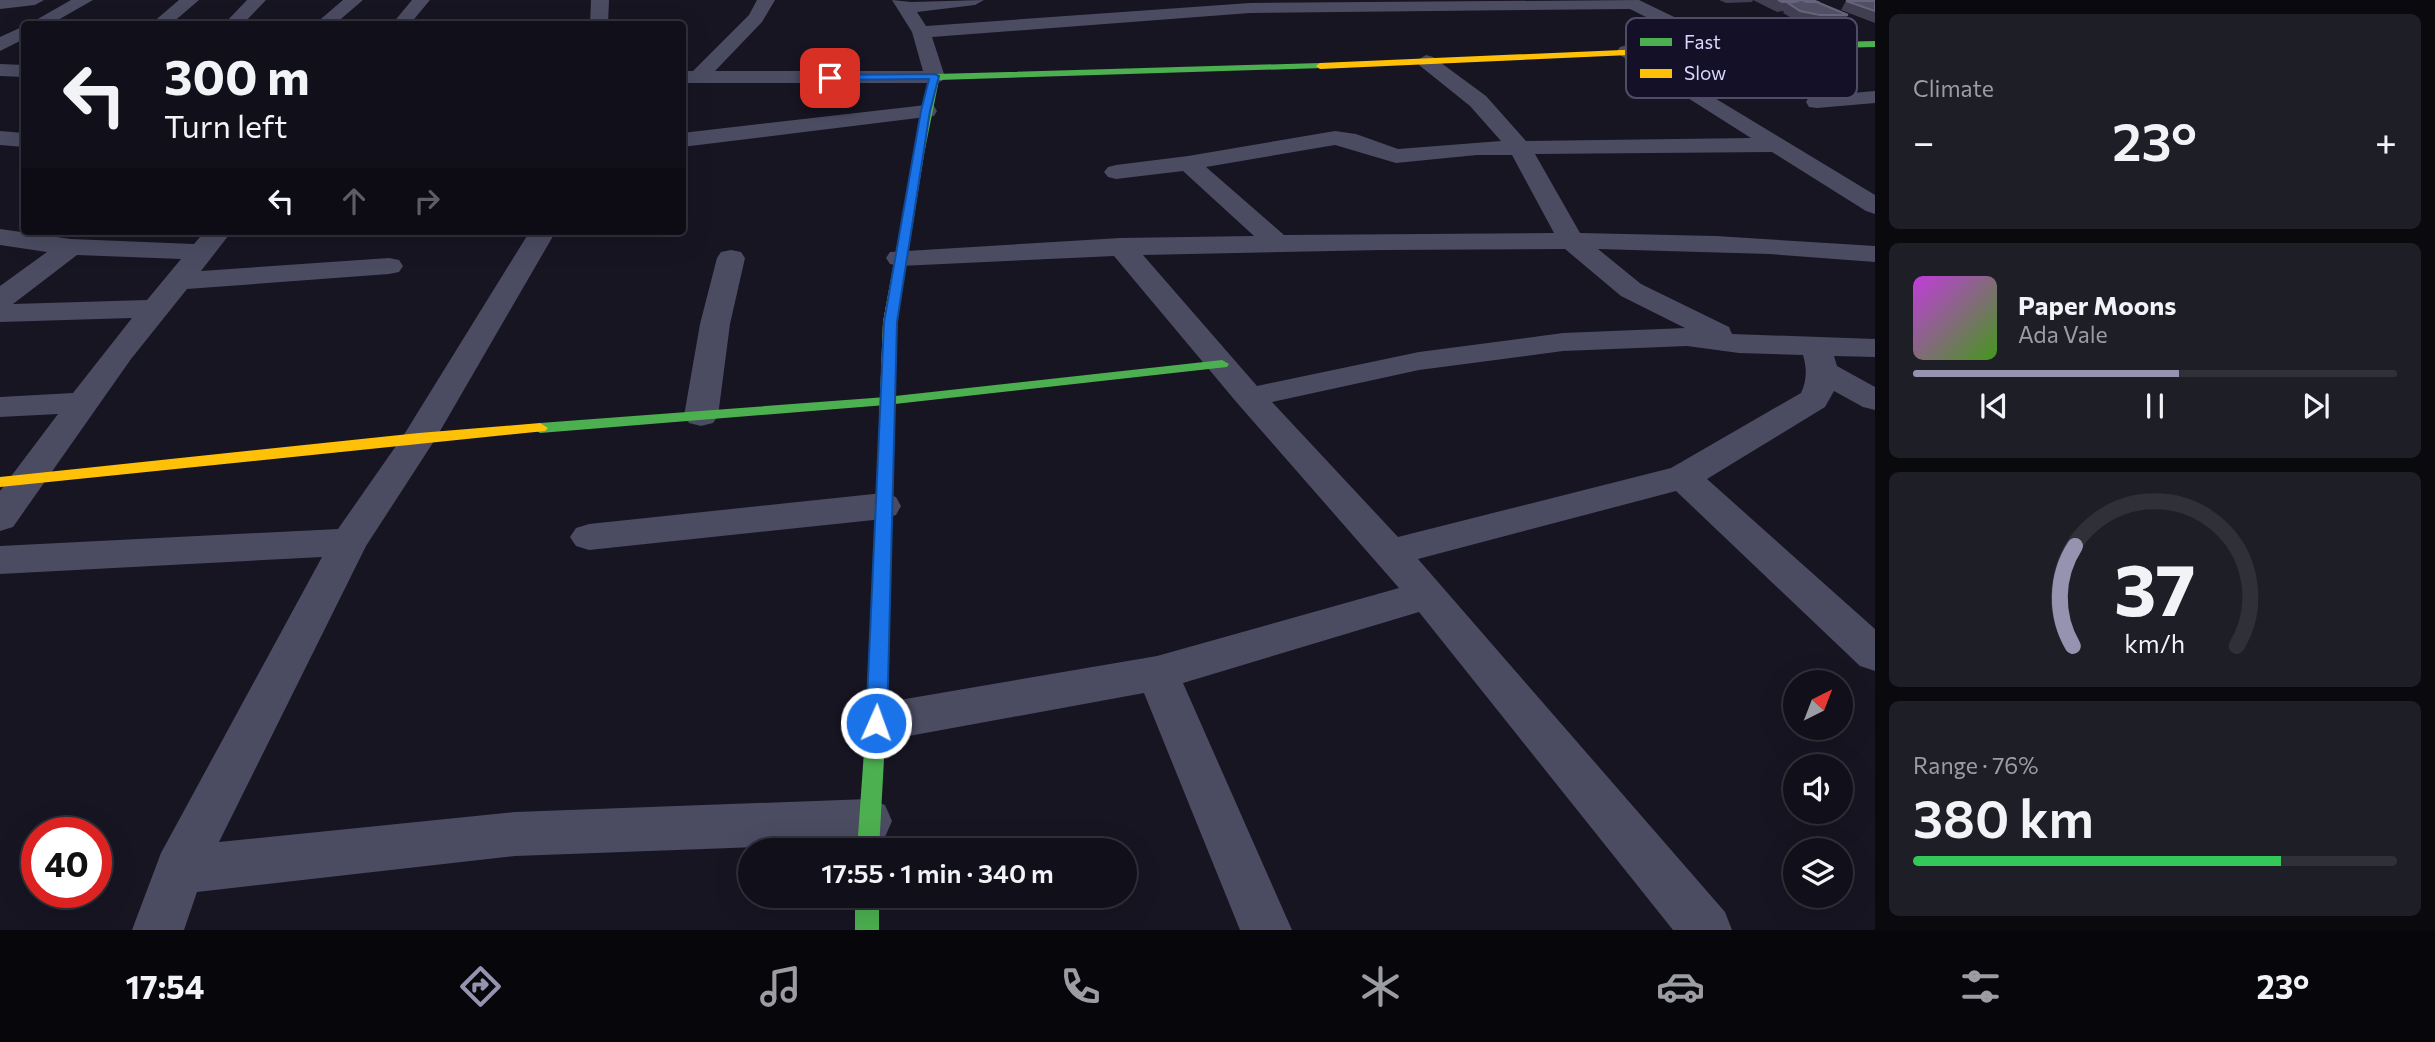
<!DOCTYPE html>
<html lang="en">
<head>
<meta charset="utf-8">
<style>
  body { margin:0; font-family:Commissioner,sans-serif; background:#1e1e27; color:#f1f3f6; height:100vh; display:flex; flex-direction:column; font-size:26px; white-space:nowrap }
  * { box-sizing:border-box; margin:0 }
  p { font-size:23px; color:#9c9da2 }
  .icon { flex:none; width:38px; height:38px; fill:none; stroke:currentColor; stroke-width:2; stroke-linecap:round; stroke-linejoin:round }
  .map { position:relative; flex:1; overflow:hidden }
  .details { display:flex; flex-direction:column; gap:14px; padding:14px; background:#09090e; width:560px }
  .details>* { flex:none }
  .top-card { position:absolute; left:21px; top:21px; width:665px; height:214px; border-radius:7px; box-shadow:0 7px 28px #0002,0 0 0 2px #303039; background:#11101a; color:#f1f3f6; overflow:hidden }
  .needle { width:46px; rotate:42deg }
  .fabs { position:absolute; left:1783px; top:670px; display:grid; gap:14px }
  .fabs a { display:grid; place-items:center; width:70px; height:70px; border-radius:50%; background:#11101a; box-shadow:0 7px 28px #0002,0 0 0 2px #303039; font-size:35px }
  .speed { position:absolute; left:21px; top:817px; display:flex; gap:14px; font-size:35px; font-weight:700; text-align:center }
  .speed>* { display:grid; place-content:center; width:91px; height:91px; border-radius:50%; background:#11101a; box-shadow:0 7px 28px #0002,0 0 0 2px #303039; line-height:1 }
  .speed .limit { border:10px solid #d22; background:#fff; color:#111 }
  .pin { position:absolute; display:grid; place-items:center; width:60px; height:60px; color:#fff; margin:-30px; border-radius:14px; box-shadow:0 4px 10px #0006 }
  .me { position:absolute; width:77px; margin:-38px; rotate:2deg; stroke-linejoin:round; filter:drop-shadow(0 0 5px #0008) }
  .turn { display:flex; align-items:center; gap:24px; height:147px; padding:0 28px; font-size:32px }
  .turn .icon { width:91px; height:91px; stroke-width:2.5 }
  .turn b { display:block; font-size:49px; line-height:60px }
  .lanes { display:flex; align-items:center; height:66px; padding:0 28px; background:#0003; justify-content:center; gap:35px; direction:ltr }
  .lanes .off { opacity:.35 }
  .big { font-size:52px; font-weight:600; line-height:1.1 }
  .details .card { flex:1; display:flex; flex-direction:column; justify-content:center; gap:10px; min-width:0; padding:0 24px; border-radius:10px; background:#1e1e27 }
  .details .dial { align-items:center; gap:0 }
  .dial svg { height:182px; overflow:visible; fill:none; stroke:#303039; stroke-width:7; stroke-linecap:round; text-anchor:middle }
  .dial text { fill:#f1f3f6; stroke:none }
  .song { display:flex; align-items:center; gap:21px }
  .cover { width:84px; height:84px; border-radius:10px; background:linear-gradient(135deg,hsl(290 70% 55%),hsl(100 70% 35%)) }
  .played { height:7px; border-radius:4px; background:linear-gradient(90deg,#9693b1 55%,#303039 55%) }
  .keys { display:flex; justify-content:space-around; direction:ltr }
  .heat { display:flex; justify-content:space-between; align-items:center; font-size:38px; direction:ltr }
  .charge { height:10px; border-radius:5px; background:linear-gradient(90deg,#34c759 76%,#303039 0) }
  .trip { position:absolute; left:738px; top:838px; width:399px; height:70px; border-radius:35px; background:#11101a; box-shadow:0 7px 28px #0002,0 0 0 2px #303039; font-weight:600; line-height:70px; text-align:center }
  .menu { display:flex; height:112px; justify-content:space-around; align-items:center; background:#07060a; color:#9c9da2 }
  .menu .icon { width:49px; height:49px }
  .menu .active { color:#9693b1 }
  .menu b { font-size:32px; color:#f1f3f6 }
  main { display:flex; flex:1; min-height:0 }
  .map>svg:first-child { display:block }
  .lines { fill:none; stroke-linecap:round; stroke-linejoin:round }
  .street { fill:#4b4b62; fill-rule:evenodd }
  .fast { fill:#4caf50; fill-rule:evenodd }
  .slow { fill:#ffc107; fill-rule:evenodd }
  .wall { fill:#413e51 }
  .building { fill:#514f64; stroke:#66647c; stroke-width:2 }
  .route { fill:#1a73e8; stroke:#114b97; stroke-width:2 }
  .key { fill:#131027; stroke:#4f4c68; stroke-width:2 }
  .key-label { font-size:19px; fill:#dad7fe }
</style>
</head>
<body>
<main>
<div class="map">
<svg width="1875" height="930" viewBox="0 0 1875 930">
  <rect width="100%" height="100%" fill="#171522"/>
  <g class="lines">
    <!-- street -->
    <path class="street" d="M0,0h44l-9,5 -35,4z
      M71,0h22l-42,24h-22z
      M179,0h20l-28,24h-20z
      M247,0h19l-23,24h-19z
      M343,0h20l-28,24h-20z
      M412,0h18l-20,24h-18z
      M591,0h18l-1,24h-18z
      M757,0h18l-13,22 -47,49h208l-11,-39 -20,-32 19,2 73,-2 -9,5 -58,7 9,14 324,-23 389,-3 91,44 3,4 -3,4h-14l-86,-43 -380,4 -318,24 13,40 -3,4 -7,2h-253v-12h11l56,-56z
      M24,26v13l-24,12v-14z
      M1627,45l248,150v19l-9,-3 -94,-59 -237,2 45,79 136,3 159,10v16l-106,-8 -171,-5 43,35 88,43 3,7 143,5v18l-41,-1 3,10 38,21v23l-12,-3 -29,-16 -9,16 -118,72 168,150v42l-15,-5 -184,-175 -258,68 307,353 7,18h-59l-254,-318 -236,71 109,247h-52l-96,-237 -268,49 -16,-6 -6,-13 6,-13 16,-6 281,-48 242,-68 -161,-184 -124,-148 -214,10 -10,-2 -4,-6 4,-6 230,-14 134,-2 -71,-65 -67,8 -8,-2 -4,-5 4,-5 8,-2 72,-9 147,-25 21,3 42,15 103,-8 -31,-35 -51,-41 -3,-4 10,-6 7,2 53,39 40,45 225,-3 -131,-83 -3,-4 3,-4zM1335,145l61,18 81,-8h35l42,78 -270,2 -78,-68zM1565,249l56,47 64,32 -122,5 -144,19 -162,34 -114,-131 239,-5zM1687,346l52,7 64,2c4,14 4,25 -2,38l-130,75 -273,69 -126,-135 147,-32 144,-19z
      M0,64l24,1v12l-24,-1z
      M1875,91v12l-58,5 -8,-1 -3,-5 3,-5 8,-1z
      M926,105l8,1 3,5 -3,5 -252,31v-14z
      M0,131l24,2v14l-24,-2z
      M0,229l71,10 123,5 11,-13h27l-31,40 188,-13 10,2 4,6 -4,6 -10,2 -202,15 -56,70 -118,168 -13,4v-40l58,-77 -58,3v-20l73,-4 59,-75 -132,4v-36l47,-34 -47,-7zM77,255l104,4 -34,41 -134,4z
      M530,231h26l-120,207 -70,108 -147,296 296,-30 353,-13 17,6 7,16 -7,16 -17,6 -353,13 -318,36 -13,38h-52l29,-77 161,-296 -322,17v-28l338,-17 67,-96z
      M731,250l10,2 4,6 -15,66 -12,92 -5,7 -12,3 -12,-3 -5,-7 16,-92 17,-66 4,-6z
      M883,493l13,4 5,9 -5,9 -13,4 -294,31 -13,-4 -6,-9 6,-9 13,-4z"/>
    <!-- fast -->
    <path class="fast" d="M1875,41v6l-115,3 -4,-3 4,-3z
      M1320,63l4,3 -1,2 -384,12 -15,74 -5,3 -5,-3 16,-77 5,-3z
      M1222,360l7,4 -2,3 -341,38 -346,28 -8,-5 8,-5 346,-26z
      M884,495l8,6 -6,222 -7,127h-22l9,-127 10,-222z
      M855,896h24v34h-24z"/>
    <!-- slow -->
    <path class="slow" d="M1760,44l4,3 -1,2 -443,20 -4,-3 4,-3z
      M919,151l5,3 -27,168 -5,179 -8,6 -8,-6 7,-179 31,-168z
      M540,423l8,5 -3,3 -545,56v-10l419,-44z"/>
  </g>
  <!-- wall -->
  <path class="wall" d="M1719,0h94l35,15 -5,9 -29,1 -19,-5 -12,-7 1,-2 -7,1 -24,-12 -1,2 -26,1z
    M1871,0h4v23l-34,-13 5,-9z"/>
  <!-- building -->
  <path class="building" d="M1778,0h24l4,2h11l31,13h-28l-20,-4 -12,-8 11,-2 -17,1z
    M1802,0h11l7,3 -3,-1h-11z
    M1846,1h29v10z"/>
  <!-- route -->
  <path class="route" d="M935,74l4,2 -9,35 -33,211 -10,401 -3,6 -8,3 -7,-3 -3,-6 18,-401 37,-211 8,-32 -99,1 -4,-2 4,-3z"/>
  <!-- legend -->
  <rect x="1626" y="18" width="231" height="80" rx="10" class="key"/>
  <rect x="1640" y="38" width="32" height="8" fill="#4caf50"/>
  <rect x="1640" y="69" width="32" height="9" fill="#ffc107"/>
  <g class="key-label">
    <text x="1684" y="49">Fast</text>
    <text x="1684" y="80">Slow</text>
  </g>
</svg>
<div class="fabs">
<a><svg class="needle" viewBox="-14 -14 28 28"><path d="M0-13l5 13h-10z" fill="#e53935"/><path d="M0 13l5-13h-10z" fill="#9c9da2"/></svg></a>
<a><svg class="icon" aria-label="sound" viewBox="0 0 24 24"><path d="M4 9h4l5-4v14l-5-4H4zM17 9q2 3 0 6"/></svg></a>
<a><svg class="icon" aria-label="layers" viewBox="0 0 24 24"><path d="M12 4l9 5-9 5-9-5zM3 14l9 5 9-5"/></svg></a>
</div>
<div class="speed"><div class="limit">40</div></div>
<div class="pin" style="left:830px;top:78px;background:#d93025"><svg class="icon" aria-label="arrive" viewBox="0 0 24 24"><path d="M6 21V4h12l-3 4 3 4H6"/></svg></div>
<svg class="me" style="left:876px;top:723px" viewBox="-20 -20 40 40"><circle r="17" fill="#1a73e8" stroke="#fff" stroke-width="3"/><path d="M0-11L8 9 0 5-8 9z" fill="#fff"/></svg>
<div class="trip">17:55 · 1 min · 340 m</div>
<div class="top-card">
<div class="turn"><svg class="icon" aria-label="left" viewBox="0 0 24 24"><path d="M17 20v-9H6M10 6l-5 5 5 5"/></svg><div><b>300 m</b>Turn left</div></div>
<div class="lanes"><svg class="icon" aria-label="left" viewBox="0 0 24 24"><path d="M17 20v-9H6M10 6l-5 5 5 5"/></svg><svg class="icon off" aria-label="ahead" viewBox="0 0 24 24"><path d="M12 20V5M6 11l6-6 6 6"/></svg><svg class="icon off" aria-label="right" viewBox="0 0 24 24"><path d="M7 20v-9h11M14 6l5 5-5 5"/></svg></div>
</div>
</div>
<section class="details">
<div class="card"><p>Climate</p>
<div class="heat"><a>−</a><b class="big">23°</b><a>+</a></div>
</div>
<div class="card">
<div class="song"><i class="cover"></i><div><b>Paper Moons</b><p>Ada Vale</p></div></div>
<div class="played"></div>
<div class="keys"><svg class="icon" aria-label="previous" viewBox="0 0 24 24"><path d="M18 5L8 12l10 7zM5 5v14"/></svg><svg class="icon" aria-label="pause" viewBox="0 0 24 24"><path d="M8 5v14M16 5v14"/></svg><svg class="icon" aria-label="next" viewBox="0 0 24 24"><path d="M6 5l10 7-10 7zM19 5v14"/></svg></div>
</div>
<div class="card dial"><svg viewBox="0 0 100 80">
<path d="M14 69A42 42 0 1 1 86 69"/>
<path d="M14 69A42 42 0 0 1 15 25" stroke="#9693b1"/>
<text x="50" y="56" font-size="32" font-weight="700">37</text>
<text x="50" y="72" font-size="11">km/h</text>
</svg></div>
<div class="card"><p>Range · 76%</p><b class="big">380 km</b><div class="charge"></div></div>
</section>
</main>
<nav class="menu">
<b>17:54</b>
<svg class="icon active" aria-label="directions" viewBox="0 0 24 24"><path d="M12 3l9 9-9 9-9-9zM9 14v-3h6M13 9l2 2-2 2"/></svg>
<svg class="icon" aria-label="music" viewBox="0 0 24 24"><path d="M9 18V5l10-2v13"/><circle cx="6" cy="18" r="3"/><circle cx="16" cy="16" r="3"/></svg>
<svg class="icon" aria-label="phone" viewBox="0 0 24 24"><path d="M5 4h4l2 5-3 2q2 4 5 5l2-3 5 2v4C11 20 4 13 5 4z"/></svg>
<svg class="icon" aria-label="climate" viewBox="0 0 24 24"><path d="M12 3v18M4 7l16 10M4 17L20 7"/></svg>
<svg class="icon" aria-label="car" viewBox="0 0 24 24"><path d="M5 17H2v-5l4-1 3-4h7l3 4 3 1v5h-3M9 17h6M6 11h13"/><circle cx="7" cy="17" r="2"/><circle cx="17" cy="17" r="2"/></svg>
<svg class="icon" aria-label="filters" viewBox="0 0 24 24"><path d="M4 7h16M4 17h16"/><circle cx="9" cy="7" r="2"/><circle cx="15" cy="17" r="2"/></svg>
<b>23°</b>
</nav>
</body>
</html>
